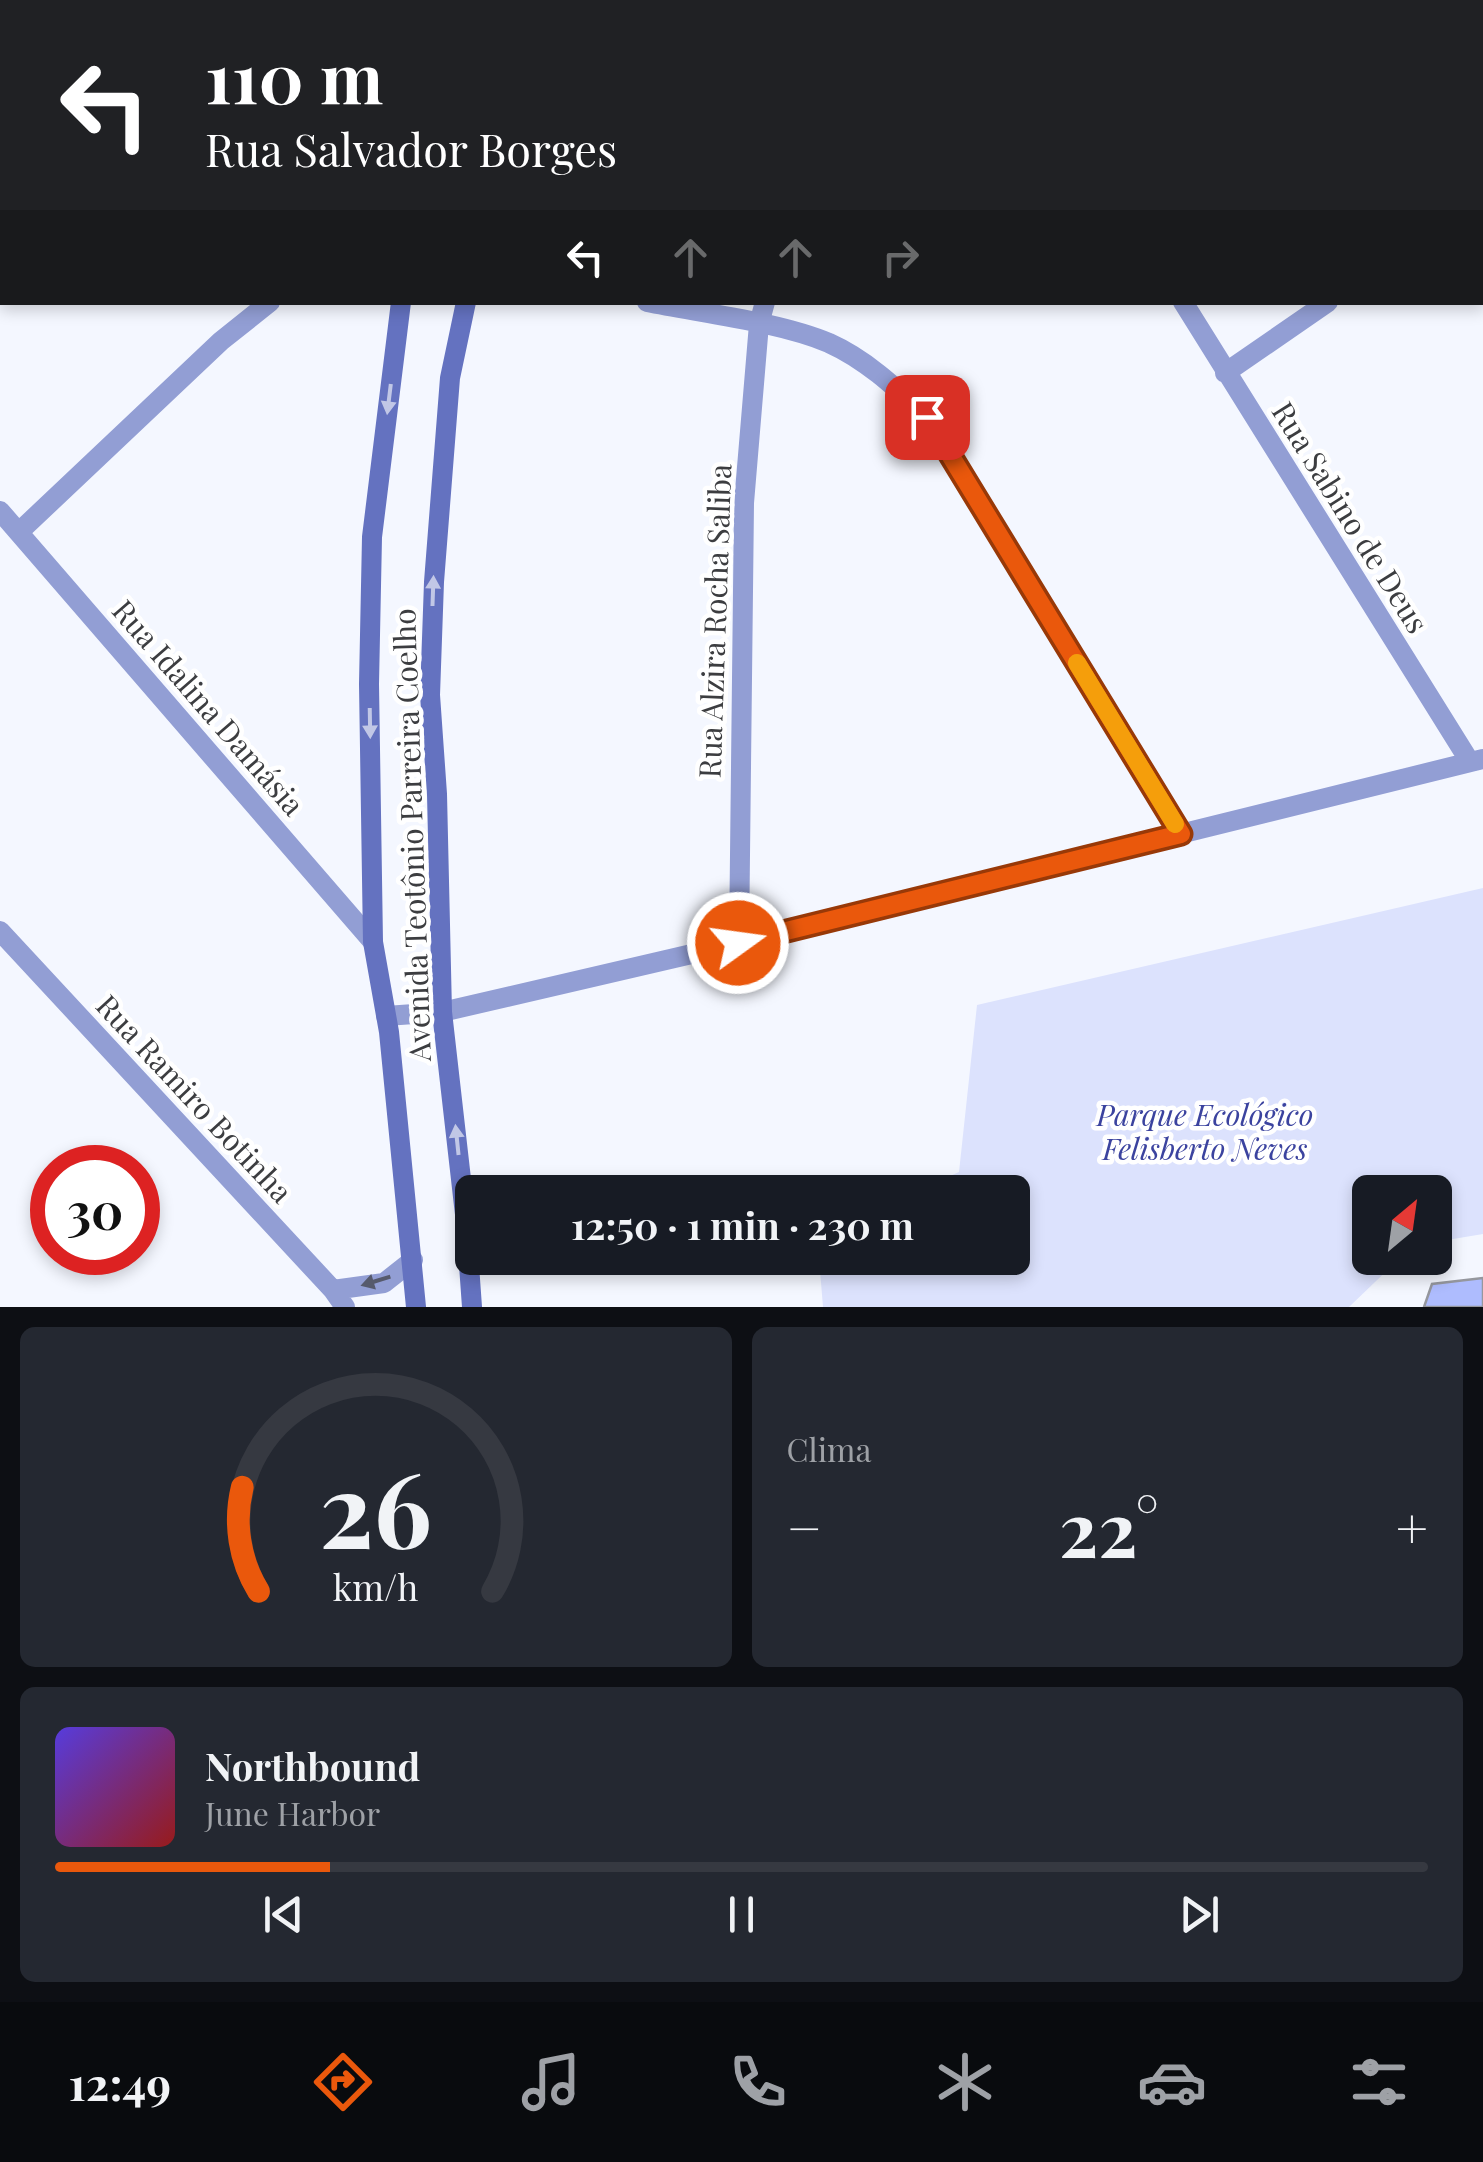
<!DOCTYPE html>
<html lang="pt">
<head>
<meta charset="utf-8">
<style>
  body { margin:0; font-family:"Playfair Display",serif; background:#242831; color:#f1f3f6; height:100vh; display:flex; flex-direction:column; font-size:38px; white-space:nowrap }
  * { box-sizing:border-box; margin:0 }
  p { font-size:32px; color:#9ea1a6 }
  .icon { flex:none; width:55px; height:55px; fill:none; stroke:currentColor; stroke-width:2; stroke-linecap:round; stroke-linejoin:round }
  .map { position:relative; height:1307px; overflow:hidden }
  .details { display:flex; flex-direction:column; gap:20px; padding:20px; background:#0d0f14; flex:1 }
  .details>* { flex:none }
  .hud { position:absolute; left:0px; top:0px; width:1485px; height:305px; box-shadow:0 5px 15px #0003; background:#202124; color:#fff; overflow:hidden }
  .needle { width:65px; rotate:29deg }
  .controls { position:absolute; left:1352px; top:1175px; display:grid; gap:20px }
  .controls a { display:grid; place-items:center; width:100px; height:100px; border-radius:15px; background:#171b24; box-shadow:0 5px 15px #0003; font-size:50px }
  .speed { position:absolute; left:30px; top:1145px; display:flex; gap:20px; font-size:50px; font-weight:700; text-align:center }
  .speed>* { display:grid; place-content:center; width:130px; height:130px; border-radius:50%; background:#171b24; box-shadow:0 5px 15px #0003; line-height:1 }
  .speed .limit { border:15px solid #d22; background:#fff; color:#111 }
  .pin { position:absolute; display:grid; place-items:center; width:85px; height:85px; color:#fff; margin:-42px; border-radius:20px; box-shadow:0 5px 15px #0006 }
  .me { position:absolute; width:110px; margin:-55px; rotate:76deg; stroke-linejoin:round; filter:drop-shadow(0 0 8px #0008) }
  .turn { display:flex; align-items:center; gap:35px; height:210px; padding:0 40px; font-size:45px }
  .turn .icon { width:130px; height:130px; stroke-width:2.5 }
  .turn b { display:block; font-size:70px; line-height:85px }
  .lanes { display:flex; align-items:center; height:95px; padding:0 40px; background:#0003; justify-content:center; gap:50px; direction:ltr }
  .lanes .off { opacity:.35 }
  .big { font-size:75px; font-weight:700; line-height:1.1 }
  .details .widget { flex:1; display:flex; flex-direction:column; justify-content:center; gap:15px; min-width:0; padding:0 35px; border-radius:15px; background:#242831 }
  .details .dial { align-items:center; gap:0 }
  .dial svg { height:260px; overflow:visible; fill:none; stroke:#363941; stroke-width:7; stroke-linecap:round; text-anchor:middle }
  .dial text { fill:#f1f3f6; stroke:none }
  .song { display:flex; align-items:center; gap:30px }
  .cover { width:120px; height:120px; border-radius:15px; background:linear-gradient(135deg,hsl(250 70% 55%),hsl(0 70% 35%)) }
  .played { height:10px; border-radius:5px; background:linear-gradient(90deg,#ea580c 20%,#363941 20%) }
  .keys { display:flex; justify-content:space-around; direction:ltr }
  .heat { display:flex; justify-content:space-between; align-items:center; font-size:55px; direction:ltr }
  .details .tiles { flex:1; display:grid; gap:20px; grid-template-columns:1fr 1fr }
  .widget:last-child { grid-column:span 2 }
  .trip { position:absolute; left:455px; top:1175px; width:575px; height:100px; border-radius:15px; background:#171b24; box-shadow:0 5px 15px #0003; font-weight:700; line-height:100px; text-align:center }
  .tabs { display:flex; height:160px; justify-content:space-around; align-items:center; background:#090b0e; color:#9ea1a6 }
  .tabs .icon { width:70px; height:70px }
  .tabs .active { color:#ea580c }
  .tabs b { font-size:45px; color:#f1f3f6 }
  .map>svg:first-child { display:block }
  .green { fill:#dce2fd }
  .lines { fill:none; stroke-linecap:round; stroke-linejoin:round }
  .river { stroke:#92a2f2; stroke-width:48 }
  .building { fill:#aebcfe; stroke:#95979e; stroke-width:2.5 }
  .path { stroke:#a0a2a8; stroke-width:5; stroke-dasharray:10 5; stroke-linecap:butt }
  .minor { stroke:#929ed4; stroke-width:20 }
  .secondary { stroke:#6472c0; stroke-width:20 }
  .oneway { fill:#c1c7e6 }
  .oneway2 { fill:#565a6c }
  .route-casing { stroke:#983908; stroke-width:25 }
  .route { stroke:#ea580c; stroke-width:18 }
  .slow { stroke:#f59e0b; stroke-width:18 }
  .labels { text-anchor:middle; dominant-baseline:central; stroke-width:9; stroke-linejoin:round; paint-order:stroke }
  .street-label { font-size:30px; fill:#3c3d40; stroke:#fff }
  .park-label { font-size:30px; font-style:italic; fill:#3b439f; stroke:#fff }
</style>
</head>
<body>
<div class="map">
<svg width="1483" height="1307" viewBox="0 0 1483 1307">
  <rect width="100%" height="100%" fill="#f4f7ff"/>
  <!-- green -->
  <path class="green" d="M1483,888v346l-48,8v-50h-65v66h30l-51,49h-526l-4,-49h193v-66h-97l44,-20 18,-167z"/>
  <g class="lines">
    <!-- river -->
    <path class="river" d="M58,2l3,-2
      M0,52l2,-2"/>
  </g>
  <!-- building -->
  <path class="building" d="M1483,1278v29h-59l8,-23z"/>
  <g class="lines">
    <!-- path -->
    <path class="path" d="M118,2l3,-2
      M0,106l2,-3"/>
    <!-- minor -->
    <path class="minor" d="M986,0l2,2
      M1328,0l2,2
      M849,2l1,-2
      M1482,197h1
      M1482,238l1,1
      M647,302c54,11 132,20 182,41 38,17 68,46 98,74l254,417
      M1183,302l287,460
      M1225,373l103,-71
      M0,511l373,431
      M19,532l202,-191 49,-39
      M0,931l333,359 12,17
      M739,943l5,-440 15,-179 6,-22
      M386,1016l56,-4 297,-69 744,-184
      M333,1290l51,-7 29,-23"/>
    <!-- secondary -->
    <path class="secondary" d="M155,2l3,-2
      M486,2v-2
      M541,2l1,-2
      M0,137l2,-2
      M401,302l-29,235 -3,147 4,258 16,90 27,275
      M466,302l-16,76 -16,204 -4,113 7,99 5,218 24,211 6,84"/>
  </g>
  <!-- one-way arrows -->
  <defs><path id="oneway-solid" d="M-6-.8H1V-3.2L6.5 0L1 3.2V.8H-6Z" transform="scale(2.5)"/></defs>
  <g class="oneway">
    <use href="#oneway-solid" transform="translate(389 399) rotate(97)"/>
    <use href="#oneway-solid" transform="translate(433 591) rotate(-88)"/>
    <use href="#oneway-solid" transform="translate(370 723) rotate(89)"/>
    <use href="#oneway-solid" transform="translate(457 1140) rotate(-96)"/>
  </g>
  <use class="oneway2" href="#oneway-solid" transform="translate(376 1281) rotate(163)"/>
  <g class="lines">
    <defs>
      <path id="route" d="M738,943l443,-109 -254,-417"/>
    </defs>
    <!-- route casing -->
    <use href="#route" class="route-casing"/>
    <!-- route -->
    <use href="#route" class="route"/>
    <!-- slow -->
    <path class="slow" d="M1077,663l98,161"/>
  </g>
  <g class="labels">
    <!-- street labels -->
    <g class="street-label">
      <text transform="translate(1351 517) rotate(58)">Rua Sabino de Deus</text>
      <text transform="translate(714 621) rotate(-88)">Rua Alzira Rocha Saliba</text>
      <text transform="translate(209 707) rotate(49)">Rua Idalina Damásia</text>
      <text transform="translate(411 835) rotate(-92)">Avenida Teotônio Parreira Coelho</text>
      <text transform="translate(195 1098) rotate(47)">Rua Ramiro Botinha</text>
    </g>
    <!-- park labels -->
    <g class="park-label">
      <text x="1205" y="1114">Parque Ecológico<tspan x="1205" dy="34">Felisberto Neves</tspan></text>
    </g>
  </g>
</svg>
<div class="controls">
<a><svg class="needle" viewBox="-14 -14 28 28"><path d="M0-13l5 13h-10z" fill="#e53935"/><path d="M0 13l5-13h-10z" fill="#9ea1a6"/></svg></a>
</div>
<div class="speed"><div class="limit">30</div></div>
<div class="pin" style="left:927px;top:417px;background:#d93025"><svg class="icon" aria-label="arrive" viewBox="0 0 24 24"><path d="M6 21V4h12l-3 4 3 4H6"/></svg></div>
<svg class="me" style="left:738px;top:943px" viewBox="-20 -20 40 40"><circle r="17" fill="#ea580c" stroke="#fff" stroke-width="3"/><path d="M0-11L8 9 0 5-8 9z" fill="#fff"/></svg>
<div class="trip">12:50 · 1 min · 230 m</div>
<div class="hud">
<div class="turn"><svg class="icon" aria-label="left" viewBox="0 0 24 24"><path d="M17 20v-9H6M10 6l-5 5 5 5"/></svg><div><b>110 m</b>Rua Salvador Borges</div></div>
<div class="lanes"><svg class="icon" aria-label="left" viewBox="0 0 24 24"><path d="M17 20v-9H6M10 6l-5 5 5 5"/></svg><svg class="icon off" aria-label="ahead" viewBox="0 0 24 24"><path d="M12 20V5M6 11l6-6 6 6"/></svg><svg class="icon off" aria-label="ahead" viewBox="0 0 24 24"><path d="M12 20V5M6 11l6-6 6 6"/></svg><svg class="icon off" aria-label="right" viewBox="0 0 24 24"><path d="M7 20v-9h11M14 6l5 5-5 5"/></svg></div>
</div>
</div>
<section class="details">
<div class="tiles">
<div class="widget dial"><svg viewBox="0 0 100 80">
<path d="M14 69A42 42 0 1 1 86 69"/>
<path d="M14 69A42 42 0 0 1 9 37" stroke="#ea580c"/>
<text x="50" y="56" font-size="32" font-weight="700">26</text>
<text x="50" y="72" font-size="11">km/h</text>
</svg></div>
<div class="widget"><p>Clima</p>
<div class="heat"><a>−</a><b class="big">22°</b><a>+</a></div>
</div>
<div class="widget">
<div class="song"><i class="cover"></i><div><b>Northbound</b><p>June Harbor</p></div></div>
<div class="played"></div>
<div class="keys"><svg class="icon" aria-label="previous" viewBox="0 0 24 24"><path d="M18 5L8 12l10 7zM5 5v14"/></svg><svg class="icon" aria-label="pause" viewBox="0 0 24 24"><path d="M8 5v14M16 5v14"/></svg><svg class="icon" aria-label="next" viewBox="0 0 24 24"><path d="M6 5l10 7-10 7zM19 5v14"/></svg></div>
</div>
</div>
</section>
<nav class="tabs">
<b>12:49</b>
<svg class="icon active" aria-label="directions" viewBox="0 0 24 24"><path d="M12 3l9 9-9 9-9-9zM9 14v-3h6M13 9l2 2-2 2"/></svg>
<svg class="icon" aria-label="music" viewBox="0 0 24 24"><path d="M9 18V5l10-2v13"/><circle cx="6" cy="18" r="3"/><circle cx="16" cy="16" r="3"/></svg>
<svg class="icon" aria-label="phone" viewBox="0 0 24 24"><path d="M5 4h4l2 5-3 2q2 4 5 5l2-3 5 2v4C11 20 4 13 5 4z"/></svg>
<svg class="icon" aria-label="climate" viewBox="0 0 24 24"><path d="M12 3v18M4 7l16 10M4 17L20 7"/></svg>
<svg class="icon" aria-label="car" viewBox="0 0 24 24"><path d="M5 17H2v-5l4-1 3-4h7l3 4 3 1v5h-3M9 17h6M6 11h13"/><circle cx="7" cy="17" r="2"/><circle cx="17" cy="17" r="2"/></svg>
<svg class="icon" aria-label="filters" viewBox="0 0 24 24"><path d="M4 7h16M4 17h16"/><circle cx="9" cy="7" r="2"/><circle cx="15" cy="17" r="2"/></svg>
</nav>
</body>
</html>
